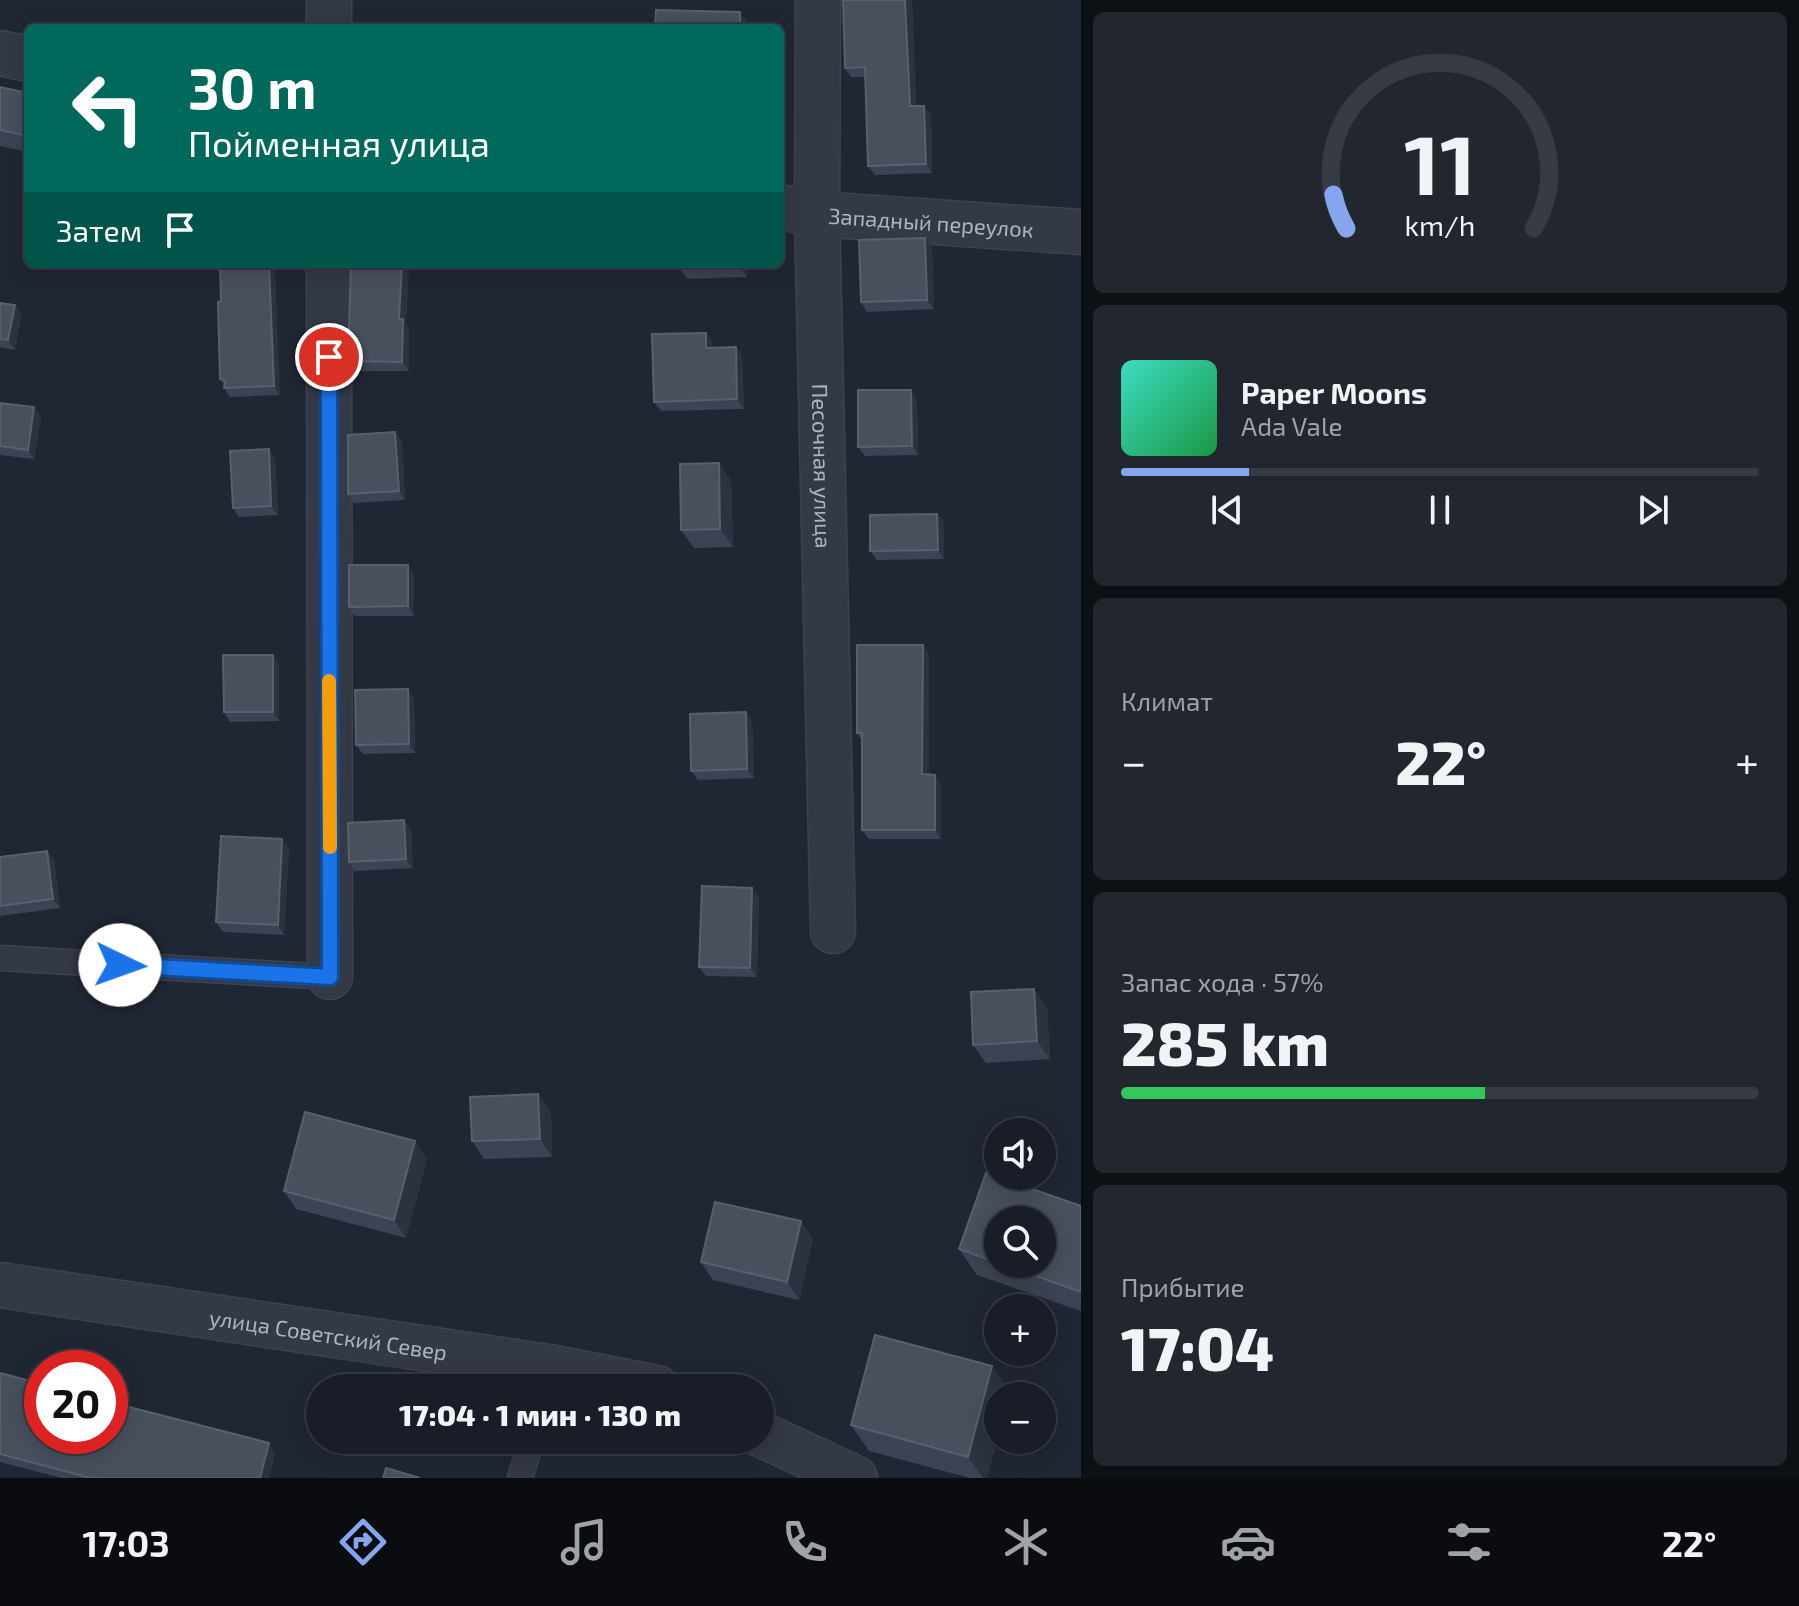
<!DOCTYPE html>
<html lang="ru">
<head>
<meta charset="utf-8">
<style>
  body { margin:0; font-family:"Exo 2",sans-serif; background:#21262f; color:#f1f3f6; height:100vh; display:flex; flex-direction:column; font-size:30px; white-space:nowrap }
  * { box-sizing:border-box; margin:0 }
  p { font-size:26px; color:#9fa2a7 }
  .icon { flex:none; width:44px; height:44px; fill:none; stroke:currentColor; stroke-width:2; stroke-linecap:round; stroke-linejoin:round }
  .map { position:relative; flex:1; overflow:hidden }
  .sheet { display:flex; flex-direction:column; gap:12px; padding:12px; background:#0d1015; width:718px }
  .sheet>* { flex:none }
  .banner { position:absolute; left:24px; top:24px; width:760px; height:244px; border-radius:12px; box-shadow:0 4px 20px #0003,0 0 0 2px #363b44; background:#00695c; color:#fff; overflow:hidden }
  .controls { position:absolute; left:984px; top:1118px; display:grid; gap:16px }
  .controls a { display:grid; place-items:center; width:72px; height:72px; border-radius:50%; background:#181d27; box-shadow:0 4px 20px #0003,0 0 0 2px #363b44; font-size:40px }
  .speed { position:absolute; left:24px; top:1350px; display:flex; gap:16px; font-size:40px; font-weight:700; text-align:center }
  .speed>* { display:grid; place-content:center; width:104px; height:104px; border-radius:50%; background:#181d27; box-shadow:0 4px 20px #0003,0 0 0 2px #363b44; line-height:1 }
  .speed .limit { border:12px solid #d22; background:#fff; color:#111 }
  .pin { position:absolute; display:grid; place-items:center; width:68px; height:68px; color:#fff; margin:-34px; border:4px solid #fff; border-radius:50%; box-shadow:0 2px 8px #0007 }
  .me { position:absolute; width:88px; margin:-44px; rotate:93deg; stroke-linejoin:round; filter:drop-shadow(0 0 6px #0008) }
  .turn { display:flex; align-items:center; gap:28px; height:168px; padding:0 32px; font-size:36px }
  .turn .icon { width:104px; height:104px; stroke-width:2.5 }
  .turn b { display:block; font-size:56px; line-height:68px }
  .then { display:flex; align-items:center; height:76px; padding:0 32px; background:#0003; gap:16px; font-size:30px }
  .big { font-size:60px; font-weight:800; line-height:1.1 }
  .sheet .card { flex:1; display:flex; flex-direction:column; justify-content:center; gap:12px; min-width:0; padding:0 28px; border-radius:12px; background:#21262f }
  .sheet .dial { align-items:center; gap:0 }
  .dial svg { height:208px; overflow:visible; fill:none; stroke:#363b44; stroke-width:7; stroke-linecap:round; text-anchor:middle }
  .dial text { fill:#f1f3f6; stroke:none }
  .song { display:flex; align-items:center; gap:24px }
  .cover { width:96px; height:96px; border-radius:12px; background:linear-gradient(135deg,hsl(170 70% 55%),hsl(140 70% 35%)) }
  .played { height:8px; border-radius:4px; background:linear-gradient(90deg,#85a6ef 20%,#363b44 20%) }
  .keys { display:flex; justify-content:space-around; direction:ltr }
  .heat { display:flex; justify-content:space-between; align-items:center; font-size:44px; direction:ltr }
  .charge { height:12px; border-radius:6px; background:linear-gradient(90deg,#34c759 57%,#363b44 0) }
  .trip { position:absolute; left:306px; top:1374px; width:468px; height:80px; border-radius:40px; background:#181d27; box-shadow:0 4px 20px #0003,0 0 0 2px #363b44; font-weight:800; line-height:80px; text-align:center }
  .tabs { display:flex; height:128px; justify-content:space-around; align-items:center; background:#0a0c10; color:#9fa2a7 }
  .tabs .icon { width:56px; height:56px }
  .tabs .selected { color:#85a6ef }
  .tabs b { font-size:36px; color:#f1f3f6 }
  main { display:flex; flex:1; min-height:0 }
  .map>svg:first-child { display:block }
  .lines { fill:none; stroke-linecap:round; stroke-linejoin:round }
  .service-casing { stroke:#3d424e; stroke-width:27 }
  .minor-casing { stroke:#3d424e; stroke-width:47 }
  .service { stroke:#333945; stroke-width:24 }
  .minor { stroke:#333945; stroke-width:44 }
  .wall { fill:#3c4352; fill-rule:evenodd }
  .shaded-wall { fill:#2b3341 }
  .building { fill:#48505e; stroke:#585f6e; stroke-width:2 }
  .route-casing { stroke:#114b97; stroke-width:20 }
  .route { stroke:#1a73e8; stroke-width:14 }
  .slow { stroke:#f59e0b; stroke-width:14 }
  .labels { text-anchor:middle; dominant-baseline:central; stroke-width:8; stroke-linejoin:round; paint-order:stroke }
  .street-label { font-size:22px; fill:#adb4c2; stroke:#191f29 }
</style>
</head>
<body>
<main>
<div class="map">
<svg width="1081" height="1478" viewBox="0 0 1081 1478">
  <rect width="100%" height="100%" fill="#202734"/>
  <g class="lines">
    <defs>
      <path id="service" d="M0,958l330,19
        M520,1478l12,-38"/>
      <g id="minor">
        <path id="s1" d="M818,0l-1,214 16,717"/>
        <path d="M329,28v-28"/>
        <path d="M0,53l28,6"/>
        <path id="s2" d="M780,207l37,7 264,18"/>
        <path d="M329,264l1,713"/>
        <path id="s3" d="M0,1285l555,83 102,20"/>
        <path d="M760,1434l95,44"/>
      </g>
    </defs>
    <!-- service casing -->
    <use href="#service" class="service-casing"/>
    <!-- minor casing -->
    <use href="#minor" class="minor-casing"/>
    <!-- service -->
    <use href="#service" class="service"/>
    <!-- minor -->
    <use href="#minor" class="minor"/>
  </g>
  <!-- wall -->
  <path class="wall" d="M843,0h69l4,106 15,9 1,58 -57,2 -7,-9 -2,-89h-15l-6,-9z
    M0,87l28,6v59l-28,-6z
    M932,247l2,62 -67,3 -6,-10z
    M351,264h58l-3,60 3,5v42h-55l-6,-10z
    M680,264h66l1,13 -60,2 -7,-10z
    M218,302l62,93 -50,2 -6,-9v-4l-4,-5z
    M0,303l15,2 6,10 -6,35 -15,-3z
    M706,333l6,9v6l24,-1 6,10 2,52 -83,2 -7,-9z
    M917,399l1,56 -53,1 -7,-9z
    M0,403l34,4 7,10 -7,42 -34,-4z
    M402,441l3,59 -51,3 -6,-9z
    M275,459l3,56 -39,2 -6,-9z
    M719,463l12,18 2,66 -39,1 -13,-18z
    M937,514l7,9v36l-67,1 -7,-9z
    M414,574v42h-59l-6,-9z
    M929,654v120l6,1 6,9v55h-72l-7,-9v-89l-5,-8z
    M273,655l6,10v56l-49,1 -6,-10z
    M414,698l1,55 -52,1 -7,-9z
    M746,712l6,10 2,56 -56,2 -7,-9z
    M411,829l2,39 -58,3 -6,-9z
    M282,839l7,9 -5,87 -61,-3 -7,-10z
    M0,857l54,3 6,48 -60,8z
    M752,888l7,9 -2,80 -51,-1 -7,-9z
    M1047,1007l3,52 -64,4 -13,-18z
    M538,1094l13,18 1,45 -68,2 -12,-18z
    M427,1159l-21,79 -110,-29 -12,-18z
    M986,1173l95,33v105l-104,-36 -18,-26zM998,1220h44v44h-44z
    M813,1239l-14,61 -86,-20 -12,-18z
    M0,1373l269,70 6,10 -6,25h-207l-62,-16z
    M1010,1392l-23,86h-17l-101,-27 -18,-26z"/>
  <!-- shaded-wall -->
  <path class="shaded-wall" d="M905,0h7l4,115 -6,-9z
    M740,12l7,10 -1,6h-6z
    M924,106l7,9 1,58 -6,-9z
    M925,238l7,9 2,62 -7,-9z
    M269,264h6l5,131 -6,-9z
    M402,264h7l-3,60 3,5v42l-7,-9 -3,-43z
    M740,264h6l1,13 -7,-9z
    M15,305l6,10 -6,35 -7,-10z
    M706,333l6,9 1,15 -7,-9z
    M736,347l6,10 2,52 -7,-10z
    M911,390l6,9 1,56 -6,-9z
    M34,407l7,10 -7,42 -6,-9z
    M395,432l7,9 3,59 -6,-9z
    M269,449l6,10 3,56 -7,-9z
    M719,463l12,18 2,66 -13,-18z
    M937,514l7,9v36l-6,-9z
    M408,565l6,9v42l-6,-10z
    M923,645l6,9v130l-7,-10z
    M273,655l6,10v56l-6,-9z
    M408,689l6,9 1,55 -6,-9z
    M746,712l6,10 2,56 -7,-9z
    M935,775l6,9v55l-6,-9z
    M404,820l7,9 2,39 -7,-9z
    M282,839l7,9 -5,87 -6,-10z
    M47,851l7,9 6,48 -7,-9z
    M752,888l7,9 -2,80 -7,-9z
    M1034,989l13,18 3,52 -13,-18z
    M538,1094l13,18 1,45 -12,-18z
    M415,1141l12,18 -21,79 -12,-18z
    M801,1221l12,18 -14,61 -12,-18z
    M992,1366l18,26 -1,4h-11v41l-11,41h-4l-15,-21z
    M269,1443l6,10 -6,25h-9z"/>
  <!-- building -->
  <path class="building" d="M843,0h62l5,106h14l2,58 -58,2 -3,-99 -20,1z
    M656,10l84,2v16h-85z
    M0,87l28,6v43l-28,-6z
    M925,238l2,62 -66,2 -2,-62z
    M220,264h49l5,122 -50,2 1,-8 -5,-1 -2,-77 3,-1z
    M351,264h51l-3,55h4l-1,43 -54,-1z
    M680,264h60v4l-60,1z
    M0,303l15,2 -7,35 -8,-1z
    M706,333v15l30,-1 1,52 -83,3 -2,-68z
    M858,390h53l1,56 -54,1z
    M0,403l34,4 -6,43 -28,-4z
    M395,432l4,59 -51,3v-59z
    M269,449l2,57 -38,2 -3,-57z
    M719,463l1,66 -39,1 -1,-66z
    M937,514l1,36 -68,1v-36z
    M349,565h59v41l-59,1z
    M857,645h66l-1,129 13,1v55h-73v-97h-5z
    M223,655h50v57h-49z
    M408,689l1,55 -53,1 -1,-55z
    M746,712l1,57 -56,2 -1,-57z
    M404,820l2,39 -57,3 -1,-39z
    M221,836l61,3 -4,86 -62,-3z
    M47,851l6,48 -53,7v-49z
    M702,886l50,2 -2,80 -51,-1z
    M1034,989l3,52 -64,4 -2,-53z
    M538,1094l2,45 -68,2 -2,-44z
    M305,1112l110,29 -21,79 -110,-29z
    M986,1173l95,33v86l-79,-28h40v-44h-44v43l-39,-14z
    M715,1202l86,19 -14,61 -86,-20z
    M875,1335l117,31 -24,91 -117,-32z
    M0,1373l42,11v52h68v-34l159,41 -9,35h-169l-91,-24z
    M386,1468l34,10h-37z"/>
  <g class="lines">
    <defs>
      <path id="route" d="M120,965l210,12 -1,-620"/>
    </defs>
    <!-- route casing -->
    <use href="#route" class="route-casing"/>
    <!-- route -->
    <use href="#route" class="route"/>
    <!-- slow -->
    <path class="slow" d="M329,681l1,166"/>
  </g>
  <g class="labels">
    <!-- street labels -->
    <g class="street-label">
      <text stroke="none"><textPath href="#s2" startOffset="152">Западный переулок</textPath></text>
      <text stroke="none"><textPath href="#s1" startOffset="466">Песочная улица</textPath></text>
      <text stroke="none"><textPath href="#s3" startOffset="332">улица Советский Север</textPath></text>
    </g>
  </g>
</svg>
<div class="controls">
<a><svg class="icon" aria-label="sound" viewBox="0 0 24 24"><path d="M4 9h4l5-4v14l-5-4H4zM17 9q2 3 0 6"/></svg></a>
<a><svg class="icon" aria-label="search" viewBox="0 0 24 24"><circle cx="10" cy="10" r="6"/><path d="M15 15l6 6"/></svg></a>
<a>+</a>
<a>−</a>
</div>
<div class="speed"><div class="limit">20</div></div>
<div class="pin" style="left:329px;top:357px;background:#d93025"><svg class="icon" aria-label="arrive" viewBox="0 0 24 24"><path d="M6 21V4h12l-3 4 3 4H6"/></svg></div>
<svg class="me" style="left:120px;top:965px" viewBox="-20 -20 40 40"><circle r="19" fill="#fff"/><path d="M0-13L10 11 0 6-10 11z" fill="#1a73e8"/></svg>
<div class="trip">17:04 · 1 мин · 130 m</div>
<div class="banner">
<div class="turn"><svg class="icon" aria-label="left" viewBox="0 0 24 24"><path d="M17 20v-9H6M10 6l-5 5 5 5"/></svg><div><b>30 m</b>Пойменная улица</div></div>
<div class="then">Затем<svg class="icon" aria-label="arrive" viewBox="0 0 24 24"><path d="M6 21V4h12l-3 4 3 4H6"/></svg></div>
</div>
</div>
<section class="sheet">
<div class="card dial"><svg viewBox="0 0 100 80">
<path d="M14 69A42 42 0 1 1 86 69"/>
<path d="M14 69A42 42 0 0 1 9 56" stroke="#85a6ef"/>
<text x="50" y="56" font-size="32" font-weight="700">11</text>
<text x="50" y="72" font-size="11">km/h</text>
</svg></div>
<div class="card">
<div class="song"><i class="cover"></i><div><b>Paper Moons</b><p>Ada Vale</p></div></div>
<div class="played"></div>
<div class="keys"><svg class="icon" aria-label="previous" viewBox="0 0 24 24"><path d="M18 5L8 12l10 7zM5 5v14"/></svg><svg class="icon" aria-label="pause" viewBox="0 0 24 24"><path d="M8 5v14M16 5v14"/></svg><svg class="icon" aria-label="next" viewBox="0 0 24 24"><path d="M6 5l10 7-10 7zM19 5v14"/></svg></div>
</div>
<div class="card"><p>Климат</p>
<div class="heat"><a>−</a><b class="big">22°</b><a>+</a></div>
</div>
<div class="card"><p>Запас хода · 57%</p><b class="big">285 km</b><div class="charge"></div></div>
<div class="card"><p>Прибытие</p><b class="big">17:04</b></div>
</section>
</main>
<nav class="tabs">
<b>17:03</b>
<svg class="icon selected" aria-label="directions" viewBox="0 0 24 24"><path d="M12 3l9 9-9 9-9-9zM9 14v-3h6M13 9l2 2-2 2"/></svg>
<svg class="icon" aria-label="music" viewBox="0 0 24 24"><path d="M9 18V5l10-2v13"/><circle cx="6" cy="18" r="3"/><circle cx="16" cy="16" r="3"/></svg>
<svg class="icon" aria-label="phone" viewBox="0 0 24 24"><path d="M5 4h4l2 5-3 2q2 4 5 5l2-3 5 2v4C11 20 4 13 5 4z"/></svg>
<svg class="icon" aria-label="climate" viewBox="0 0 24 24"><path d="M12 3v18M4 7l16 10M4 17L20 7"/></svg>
<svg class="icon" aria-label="car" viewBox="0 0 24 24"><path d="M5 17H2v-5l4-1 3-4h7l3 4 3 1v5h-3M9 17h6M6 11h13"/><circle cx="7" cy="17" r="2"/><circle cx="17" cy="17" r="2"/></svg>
<svg class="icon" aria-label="filters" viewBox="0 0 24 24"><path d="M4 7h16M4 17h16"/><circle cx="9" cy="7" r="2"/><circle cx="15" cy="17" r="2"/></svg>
<b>22°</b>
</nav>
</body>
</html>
